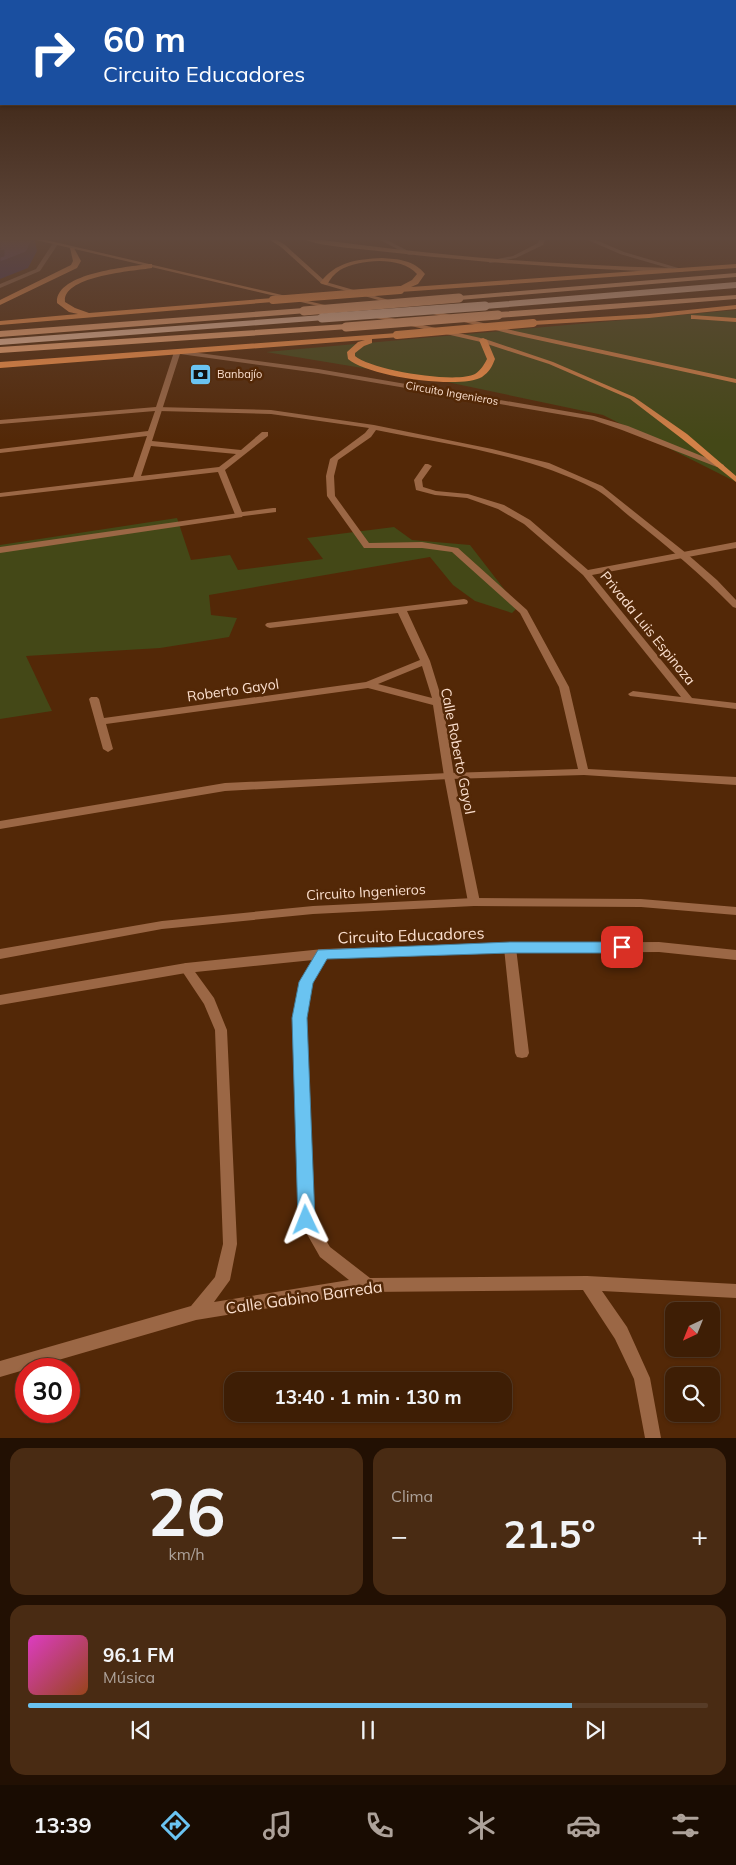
<!DOCTYPE html>
<html lang="es">
<head>
<meta charset="utf-8">
<style>
  body { margin:0; font-family:Mulish,sans-serif; background:#492b13; color:#f1f3f6; height:100vh; display:flex; flex-direction:column; font-size:19px; white-space:nowrap }
  * { box-sizing:border-box; margin:0 }
  p { font-size:16px; color:#ada29a }
  .icon { flex:none; width:28px; height:28px; fill:none; stroke:currentColor; stroke-width:2; stroke-linecap:round; stroke-linejoin:round }
  .map { position:relative; height:1438px; overflow:hidden }
  .panel { display:flex; flex-direction:column; gap:10px; padding:10px; background:#221003; flex:1 }
  .panel>* { flex:none }
  .banner { position:absolute; left:0px; top:0px; width:736px; height:105px; box-shadow:0 1px 4px #0004,0 0 0 1px #573c27; background:#1a4fa0; color:#fff; overflow:hidden }
  .needle { width:32px; rotate:223deg }
  .fabs { position:absolute; left:665px; top:1302px; display:grid; gap:10px }
  .fabs a { display:grid; place-items:center; width:55px; height:55px; border-radius:10px; background:#3e1e05; box-shadow:0 1px 4px #0004,0 0 0 1px #573c27; font-size:25px }
  .speed { position:absolute; left:15px; top:1358px; display:flex; gap:10px; font-size:25px; font-weight:700; text-align:center }
  .speed>* { display:grid; place-content:center; width:65px; height:65px; border-radius:50%; background:#3e1e05; box-shadow:0 1px 4px #0004,0 0 0 1px #573c27; line-height:1 }
  .speed .limit { border:8px solid #d22; background:#fff; color:#111 }
  .pin { position:absolute; display:grid; place-items:center; width:42px; height:42px; color:#fff; margin:-21px; border-radius:10px; box-shadow:0 2px 8px #0006 }
  .me { position:absolute; width:55px; margin:-28px; rotate:358deg; stroke-linejoin:round; filter:drop-shadow(0 0 4px #0008) }
  .turn { display:flex; align-items:center; gap:18px; height:105px; padding:0 20px; font-size:22px }
  .turn .icon { width:65px; height:65px; stroke-width:2.5 }
  .turn b { display:block; font-size:35px; line-height:42px }
  .big { font-size:38px; font-weight:700; line-height:1.1 }
  .panel .widget { flex:1; display:flex; flex-direction:column; justify-content:center; gap:8px; min-width:0; padding:0 18px; border-radius:15px; background:#492b13 }
  .panel .dial { align-items:center; gap:0 }
  .dial b { font-size:65px; line-height:1 }
  .song { display:flex; align-items:center; gap:15px }
  .cover { width:60px; height:60px; border-radius:8px; background:linear-gradient(135deg,hsl(310 70% 55%),hsl(20 70% 35%)) }
  .played { height:5px; border-radius:2px; background:linear-gradient(90deg,#6ac3f1 80%,#573c27 80%) }
  .keys { display:flex; justify-content:space-around; direction:ltr }
  .heat { display:flex; justify-content:space-between; align-items:center; font-size:28px; direction:ltr }
  .panel .tiles { flex:1; display:grid; gap:10px; grid-template-columns:1fr 1fr }
  .widget:last-child { grid-column:span 2 }
  .trip { position:absolute; left:224px; top:1372px; width:288px; height:50px; border-radius:15px; background:#3e1e05; box-shadow:0 1px 4px #0004,0 0 0 1px #573c27; font-weight:700; line-height:50px; text-align:center }
  .tabs { display:flex; height:80px; justify-content:space-around; align-items:center; background:#190c02; color:#ada29a }
  .tabs .icon { width:35px; height:35px }
  .tabs .selected { color:#6ac3f1 }
  .tabs b { font-size:22px; color:#f1f3f6 }
  .map>svg:first-child { display:block }
  .green { fill:#444817 }
  .lines { fill:none; stroke-linecap:round; stroke-linejoin:round }
  .service { fill:#9b6745; fill-rule:evenodd }
  .pedestrian { fill:#9b6745; fill-rule:evenodd }
  .minor { fill:#9b6745; fill-rule:evenodd }
  .tertiary { fill:#9b6745; fill-rule:evenodd }
  .secondary { fill:#d38148; fill-rule:evenodd }
  .primary { fill:#ff9448; fill-rule:evenodd }
  .trunk { fill:#f9aa74; fill-rule:evenodd }
  .motorway { fill:#f3c09f; fill-rule:evenodd }
  .primary-bridge { stroke:#ff9448; stroke-width:8 }
  .trunk-bridge { stroke:#f9aa74; stroke-width:9 }
  .motorway-bridge { stroke:#f3c09f; stroke-width:9 }
  .shaded-wall { fill:#37275d }
  .building { fill:#4e3885; stroke:#37275d }
  .route { fill:#6ac3f1; stroke:#457f9d }
  .labels { text-anchor:middle; dominant-baseline:central; stroke-width:5; stroke-linejoin:round; paint-order:stroke }
  .far-poi-label { font-size:11px; fill:#fbdfce; stroke:#532807; text-anchor:start }
  .far-street-label { font-size:11px; fill:#fbdfce; stroke:#532807 }
  .street-label { font-size:14px; fill:#fbdfce; stroke:#532807 }
  .near-street-label { font-size:16px; fill:#fbdfce; stroke:#532807 }
</style>
</head>
<body>
<div class="map">
<svg width="736" height="1438" viewBox="0 0 736 1438">
  <rect width="100%" height="100%" fill="#532807"/>
  <!-- green -->
  <path class="green" d="M736,310v172l-133,-67 -156,-33 -181,-30z
    M177,518l14,42 39,-5 8,15 85,-11 -16,-21 87,-11 18,13 58,5 48,62 -6,6 -37,-12 -22,-16 -23,-28 -221,38 2,20 26,3 -8,19 -69,11 -134,8 26,55 -52,8v-174z"/>
  <g class="lines">
    <!-- service -->
    <path class="service" d="M55,242l3,2 -18,27 -40,17v-4l36,-15 17,-26z"/>
    <!-- pedestrian -->
    <path class="pedestrian" d="M156,407l115,3 103,15 118,24 57,14 53,23 84,67 31,27 19,20v8l-3,-1c-31,-32 -65,-60 -100,-88 -12,-9 -25,-23 -38,-30 -68,-35 -146,-44 -219,-59l-5,7 -33,23 -4,16 1,20 34,47 53,-1 36,6 69,62 42,77 19,82 148,8v8l-152,-10 -135,4 -224,12 -225,38v-8l225,-38 224,-10 129,-4 -19,-82 -39,-74 -68,-61 -30,-4h-58l-37,-52 -1,-20 4,-17 35,-26 4,-5 -98,-14 -112,-3h-3z
      M239,513l4,2 -1,2 -242,36v-6z"/>
    <!-- minor -->
    <path class="minor" d="M380,240h7l27,14 -5,1z
      M539,240h6l-2,5 -27,13 -26,5 -3,-2 26,-5 25,-13z
      M588,240h8l28,12 61,18 -3,2 -62,-18z
      M177,350l141,19 276,47 34,10 96,39 -1,2h-6l-95,-37 -29,-10 -275,-47 -138,-19 -28,87 89,9 21,-18h6v4l-43,34 17,42 31,-4h3v4l-40,5 -18,-45 -218,25v-4l133,-16 14,-41 -147,17v-4l148,-18 7,-20 -155,13v-4l156,-13 18,-55zM151,446l85,8 -17,13 -78,9z
      M425,464h3l4,2 -10,14 1,7 13,4 32,3 36,11 26,15 58,50 148,-28v6l-144,27 100,123 44,5v6l-106,-13 -2,-2 5,-3 48,6 -98,-122 -59,-51 -26,-15 -31,-11 -32,-3 -19,-5 -2,-10z
      M464,599l3,1 1,2 -1,2 -60,7 23,50 13,42 11,73 26,126 -2,3 -4,1 -4,-1 -2,-3 -24,-126 -11,-71 -65,-17 -262,36 7,25 -5,3 -5,-3 -14,-50 2,-2h6l2,2 5,19 262,-36 54,-22 -22,-47 -128,15 -3,-1 -2,-2 2,-2zM422,666l10,32 -54,-14z
      M510,943l4,2 2,3 13,105 -2,4 -5,1 -5,-1 -2,-4 -11,-105 2,-3z
      M323,949l4,2 2,3 -17,29 -6,35 7,201 17,28 40,31 217,-2 149,8v14l-134,-7 25,36 23,51 11,60h-16l-11,-59 -19,-40 -32,-49 -216,2 -171,28 -196,57v-16l191,-55 24,-29 8,-33 -8,-214 -11,-26 -24,-36 2,-3 4,-2 4,2 24,33 13,32 10,214 -7,36 -16,22 135,-22 -29,-23 -21,-37 -5,-202 6,-36 19,-31z"/>
    <!-- tertiary -->
    <path class="tertiary" d="M474,898l167,1 95,8v8l-95,-8 -167,-1 -161,8 -151,15 -162,30v-10l162,-28 151,-15z
      M659,942l77,8v10l-77,-8 -149,1 -187,6 -137,14 -186,32v-10l186,-32 137,-14 187,-6z"/>
    <!-- secondary -->
    <path class="secondary" d="M36,240h10l292,68 -3,2z
      M270,240h7l8,5 41,37 73,21 -3,2 -74,-21 -41,-37z
      M306,240h16c116,16 232,25 349,28l3,2 -3,2c-98,-3 -196,-10 -293,-21 -16,-2 -60,-5 -72,-11z
      M427,309l88,22 221,48v4l-221,-48 -90,-23v-2z
      M369,313l116,26 68,23 81,35 53,37 49,42v6l-55,-44 -51,-39 -81,-35 -68,-22 -114,-26 -1,-1z"/>
    <!-- primary -->
    <path class="primary" d="M70,248h4l7,13 -4,7 -77,37v-5l71,-35 2,-4z
      M382,258c16,1 32,2 43,16l-7,10 -7,3 325,-23v4l-336,24h-3v-4l15,-8 5,-6c-16,-18 -57,-15 -77,-4 -6,4 -10,9 -13,15l-7,-2c15,-21 37,-24 62,-25z
      M149,264h3v4c-19,3 -90,8 -87,34l10,6 14,5 184,-15 4,2 -4,2 -273,23v-4l78,-7 -9,-2 -12,-9c-2,-30 70,-36 92,-39z
      M736,305v4l-87,9 -116,7 -4,-2 4,-2 116,-7z
      M691,315l45,3v4l-42,-3h-3z
      M397,333l4,2 -1,2 -28,2v4l-8,3 -9,7v3c16,14 101,28 120,18 6,-4 9,-9 12,-15l-8,-19 4,-2 4,2 8,19c-3,8 -6,13 -13,18 -23,13 -115,-1 -134,-18l-1,-7 11,-10 7,-2 -365,28v-6z"/>
    <!-- trunk -->
    <path class="trunk" d="M736,273v4l-277,23 -4,-2 4,-2z
      M736,295v4l-238,19 -4,-3 4,-3z
      M304,308l4,3 -1,2 -307,24v-6z
      M346,324l4,3 -1,2 -349,24v-6z"/>
    <!-- motorway -->
    <path class="motorway" d="M736,282v6l-251,21 -5,-3 5,-3z
      M322,315l5,3 -2,2 -325,25v-6z"/>
    <!-- primary-bridge -->
    <path class="primary-bridge" d="M273,300l127,-10
      M397,335l136,-12"/>
    <!-- trunk-bridge -->
    <path class="trunk-bridge" d="M304,311l155,-13
      M346,327l152,-12"/>
    <!-- motorway-bridge -->
    <path class="motorway-bridge" d="M322,318l163,-12"/>
  </g>
  <!-- shaded-wall -->
  <path class="shaded-wall" d="M32,240h3l2,11 -9,17 -28,11v-28z"/>
  <!-- building -->
  <path class="building" d="M0,240h32l-6,12 -26,10v-5l4,-1v-6l-4,1z"/>
  <!-- sky -->
  <linearGradient id="sky" x2="0" y2="1"><stop stop-color="#2e1604"/><stop offset="0.54" stop-color="#60483c"/><stop offset="1" stop-color="#60483c" stop-opacity="0"/></linearGradient>
  <rect width="736" height="441" fill="url(#sky)"/>
  <!-- route -->
  <path class="route" d="M510,942h112l5,2 2,3 -2,4 -5,2h-112l-183,6 -14,24 -6,35 8,202 -3,5 -6,3 -5,-3 -3,-5 -6,-202 7,-36 19,-32z"/>
  <!-- icons -->
  <defs>
    <symbol id="bank-square" viewBox="-11 -11 22 22"><rect x="-9" y="-9" width="18" height="18" rx="4" fill="#6ac3f1" stroke="#532807"/><path d="M-6-4H6V4H-6ZM0-2.3a2.3 2.3 0 1 0 0 4.6a2.3 2.3 0 1 0 0-4.6Z" fill="#111"/></symbol>
  </defs>
  <g fill-rule="evenodd">
    <use href="#bank-square" x="188" y="362" width="25" height="25"/>
  </g>
  <g class="labels">
    <!-- far-poi labels -->
    <g class="far-poi-label">
      <text x="217" y="374">Banbajío</text>
    </g>
    <!-- far-street labels -->
    <g class="far-street-label">
      <text transform="translate(452 393) rotate(10)">Circuito Ingenieros</text>
    </g>
    <!-- street labels -->
    <g class="street-label">
      <text transform="translate(648 628) rotate(51)">Privada Luis Espinoza</text>
      <text transform="translate(233 690) rotate(-8)">Roberto Gayol</text>
      <text transform="translate(458 751) rotate(79)">Calle Roberto Gayol</text>
      <text transform="translate(366 892) rotate(-3)">Circuito Ingenieros</text>
    </g>
    <!-- near-street labels -->
    <g class="near-street-label">
      <text transform="translate(411 935) rotate(-2)">Circuito Educadores</text>
      <text transform="translate(304 1297) rotate(-8)">Calle Gabino Barreda</text>
    </g>
  </g>
</svg>
<div class="fabs">
<a><svg class="needle" viewBox="-14 -14 28 28"><path d="M0-13l5 13h-10z" fill="#e53935"/><path d="M0 13l5-13h-10z" fill="#ada29a"/></svg></a>
<a><svg class="icon" aria-label="search" viewBox="0 0 24 24"><circle cx="10" cy="10" r="6"/><path d="M15 15l6 6"/></svg></a>
</div>
<div class="speed"><div class="limit">30</div></div>
<div class="pin" style="left:622px;top:947px;background:#d93025"><svg class="icon" aria-label="arrive" viewBox="0 0 24 24"><path d="M6 21V4h12l-3 4 3 4H6"/></svg></div>
<svg class="me" style="left:306px;top:1220px" viewBox="-20 -20 40 40"><path d="M0-17L14 15 0 8-14 15z" fill="#6ac3f1" stroke="#fff" stroke-width="4"/></svg>
<div class="trip">13:40 · 1 min · 130 m</div>
<div class="banner">
<div class="turn"><svg class="icon" aria-label="right" viewBox="0 0 24 24"><path d="M7 20v-9h11M14 6l5 5-5 5"/></svg><div><b>60 m</b>Circuito Educadores</div></div>
</div>
</div>
<section class="panel">
<div class="tiles">
<div class="widget dial"><b>26</b><p>km/h</p></div>
<div class="widget"><p>Clima</p>
<div class="heat"><a>−</a><b class="big">21.5°</b><a>+</a></div>
</div>
<div class="widget">
<div class="song"><i class="cover"></i><div><b>96.1 FM</b><p>Música</p></div></div>
<div class="played"></div>
<div class="keys"><svg class="icon" aria-label="previous" viewBox="0 0 24 24"><path d="M18 5L8 12l10 7zM5 5v14"/></svg><svg class="icon" aria-label="pause" viewBox="0 0 24 24"><path d="M8 5v14M16 5v14"/></svg><svg class="icon" aria-label="next" viewBox="0 0 24 24"><path d="M6 5l10 7-10 7zM19 5v14"/></svg></div>
</div>
</div>
</section>
<nav class="tabs">
<b>13:39</b>
<svg class="icon selected" aria-label="directions" viewBox="0 0 24 24"><path d="M12 3l9 9-9 9-9-9zM9 14v-3h6M13 9l2 2-2 2"/></svg>
<svg class="icon" aria-label="music" viewBox="0 0 24 24"><path d="M9 18V5l10-2v13"/><circle cx="6" cy="18" r="3"/><circle cx="16" cy="16" r="3"/></svg>
<svg class="icon" aria-label="phone" viewBox="0 0 24 24"><path d="M5 4h4l2 5-3 2q2 4 5 5l2-3 5 2v4C11 20 4 13 5 4z"/></svg>
<svg class="icon" aria-label="climate" viewBox="0 0 24 24"><path d="M12 3v18M4 7l16 10M4 17L20 7"/></svg>
<svg class="icon" aria-label="car" viewBox="0 0 24 24"><path d="M5 17H2v-5l4-1 3-4h7l3 4 3 1v5h-3M9 17h6M6 11h13"/><circle cx="7" cy="17" r="2"/><circle cx="17" cy="17" r="2"/></svg>
<svg class="icon" aria-label="filters" viewBox="0 0 24 24"><path d="M4 7h16M4 17h16"/><circle cx="9" cy="7" r="2"/><circle cx="15" cy="17" r="2"/></svg>
</nav>
</body>
</html>
